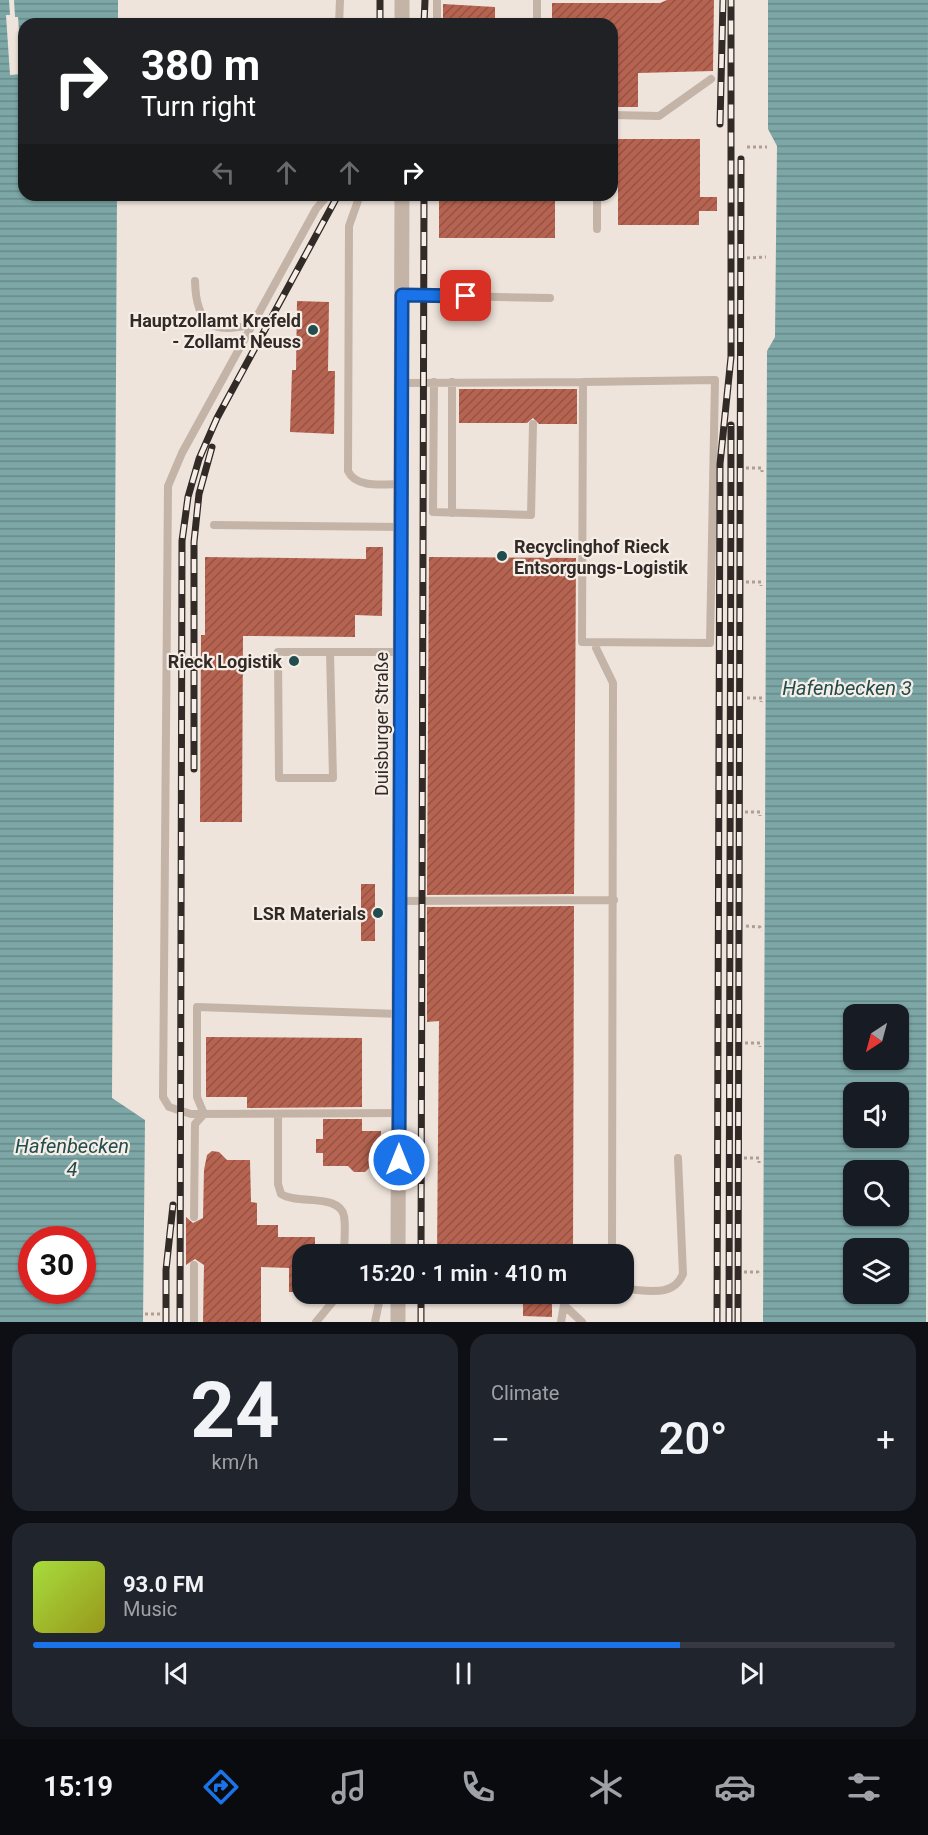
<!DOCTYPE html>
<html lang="en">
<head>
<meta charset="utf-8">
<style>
  body { margin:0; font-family:Roboto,sans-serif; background:#20242c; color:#f1f3f6; height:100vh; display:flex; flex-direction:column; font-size:22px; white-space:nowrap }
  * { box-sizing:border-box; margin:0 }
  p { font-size:20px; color:#9ea1a6 }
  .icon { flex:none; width:33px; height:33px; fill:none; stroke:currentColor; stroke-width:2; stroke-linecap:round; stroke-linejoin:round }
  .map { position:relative; height:1322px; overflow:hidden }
  .details { display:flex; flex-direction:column; gap:12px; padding:12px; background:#0d0f14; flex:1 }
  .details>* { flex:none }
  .guide { position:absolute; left:18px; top:18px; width:600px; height:183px; border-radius:18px; box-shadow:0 2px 4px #0004; background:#202124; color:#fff; overflow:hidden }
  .needle { width:39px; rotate:216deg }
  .tools { position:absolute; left:843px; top:1004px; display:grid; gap:12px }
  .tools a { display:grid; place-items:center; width:66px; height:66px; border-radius:12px; background:#171b24; box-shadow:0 2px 4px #0004; font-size:30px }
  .speed { position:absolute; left:18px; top:1226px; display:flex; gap:12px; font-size:30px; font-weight:700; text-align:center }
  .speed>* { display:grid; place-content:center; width:78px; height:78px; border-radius:50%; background:#171b24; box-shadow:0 2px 4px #0004; line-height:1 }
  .speed .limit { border:9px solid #d22; background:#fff; color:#111 }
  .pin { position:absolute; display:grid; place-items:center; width:51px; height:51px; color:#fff; margin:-26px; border-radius:12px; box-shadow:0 3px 9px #0006 }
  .me { position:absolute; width:66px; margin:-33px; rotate:0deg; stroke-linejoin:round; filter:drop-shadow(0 0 4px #0008) }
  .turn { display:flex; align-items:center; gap:21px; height:126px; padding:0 24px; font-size:27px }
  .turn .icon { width:78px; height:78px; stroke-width:2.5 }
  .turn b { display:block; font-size:42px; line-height:51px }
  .lanes { display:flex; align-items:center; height:57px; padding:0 24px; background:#0003; justify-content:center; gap:30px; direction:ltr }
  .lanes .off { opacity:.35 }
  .big { font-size:45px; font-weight:600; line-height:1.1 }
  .details .tile { flex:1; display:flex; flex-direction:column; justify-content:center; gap:9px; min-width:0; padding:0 21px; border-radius:18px; background:#20242c }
  .details .dial { align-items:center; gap:0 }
  .dial b { font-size:78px; line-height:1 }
  .song { display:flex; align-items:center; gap:18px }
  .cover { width:72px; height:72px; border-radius:9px; background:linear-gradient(135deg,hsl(80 70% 55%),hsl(60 70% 35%)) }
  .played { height:6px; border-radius:3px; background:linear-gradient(90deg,#1a73e8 75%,#363941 75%) }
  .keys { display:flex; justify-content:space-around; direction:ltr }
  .heat { display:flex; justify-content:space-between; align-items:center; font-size:33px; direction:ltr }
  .details .tiles { flex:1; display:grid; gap:12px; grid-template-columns:1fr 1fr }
  .tile:last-child { grid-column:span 2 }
  .trip { position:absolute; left:292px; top:1244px; width:342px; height:60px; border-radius:18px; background:#171b24; box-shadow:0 2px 4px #0004; font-weight:600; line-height:60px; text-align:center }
  .tabs { display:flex; height:96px; justify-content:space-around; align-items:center; background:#090b0e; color:#9ea1a6 }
  .tabs .icon { width:42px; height:42px }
  .tabs .selected { color:#1a73e8 }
  .tabs b { font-size:27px; color:#f1f3f6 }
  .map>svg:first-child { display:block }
  .water { fill:url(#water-rules); fill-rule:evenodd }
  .pier { fill:#eee4db }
  .building { fill:url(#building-hatch) }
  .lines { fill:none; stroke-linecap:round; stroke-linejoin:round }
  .path { stroke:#b09e93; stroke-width:3; stroke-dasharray:3 3; stroke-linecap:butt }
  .lane { stroke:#c4b4a8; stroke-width:8 }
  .street { stroke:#c4b4a8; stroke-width:15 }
  .rail-casing { stroke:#322a27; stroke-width:7 }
  .rail { stroke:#f6eee6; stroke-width:4.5; stroke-dasharray:14; stroke-linecap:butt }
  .route-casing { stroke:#114b97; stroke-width:15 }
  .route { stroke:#1a73e8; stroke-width:10 }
  .poi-dot { fill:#224d4e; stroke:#f6eee6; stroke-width:2 }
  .labels { text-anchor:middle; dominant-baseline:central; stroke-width:4.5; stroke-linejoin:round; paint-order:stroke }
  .poi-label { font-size:18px; font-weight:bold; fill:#322a27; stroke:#f6eee6; text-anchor:end }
  .street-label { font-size:18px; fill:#322a27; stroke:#f6eee6 }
  .water-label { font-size:20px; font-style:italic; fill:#224d4e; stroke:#f6eee6 }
</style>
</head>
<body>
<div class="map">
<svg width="928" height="1322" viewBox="0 0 928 1322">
  <defs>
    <pattern id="water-rules" width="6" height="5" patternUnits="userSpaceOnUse" patternTransform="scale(1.5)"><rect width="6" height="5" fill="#7da7a7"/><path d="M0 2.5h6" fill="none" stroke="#678888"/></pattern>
    <pattern id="building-hatch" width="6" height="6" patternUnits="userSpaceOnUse" patternTransform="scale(1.5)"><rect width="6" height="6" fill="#b66451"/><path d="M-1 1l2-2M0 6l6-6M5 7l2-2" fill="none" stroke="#955343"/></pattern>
  </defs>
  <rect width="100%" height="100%" fill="#eee4db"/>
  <!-- water -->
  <path class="water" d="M0,0h118v24h-94v171h93l-5,903 33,22 -2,202h-143zM32,1239h50v51h-50z
    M768,0h160l-2,1322h-163l4,-971 8,-14 2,-191 -9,-17zM854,1014h44v45h-44zM854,1092h44v45h-44zM854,1170h44v45h-44zM854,1248h44v45h-44z"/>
  <!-- pier -->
  <path class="pier" d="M9,0h5l1,17h3l4,57 -12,1 -4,-60h4z"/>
  <!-- building -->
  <path class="building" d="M667,0h47l-1,71 -75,2v34h-26v-83h-60v-21h108z
    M443,4l52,3v17h-52z
    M618,139h82v58h17v14h-18v14h-81z
    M439,195h116v43h-116z
    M297,301l32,1 -1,69h7l-1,63 -44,-2 2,-62h4z
    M459,389h118v35h-38l-6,-6 -6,5h-68z
    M366,547h17l-1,69 -27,-1v22l-112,-1 -1,186h-42l1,-187h4v-78l161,2z
    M429,557l147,1 -2,336 -147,1z
    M361,884h14v57h-14z
    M574,906l-1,348h-136l2,-233 -12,1v-115z
    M206,1037l156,1v69l-115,1v-11h-41z
    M323,1119h39v12h19v35h-10l-6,6h-11l-6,-6h-25v-13h-7v-14h7z
    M212,1151l7,1 8,8h23l1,42 6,1v22h21v12h37v17h-12v38h-14v-24l-28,-1v55h-58l1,-57 -9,-6 -9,6v-48l7,6 10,-5 1,-48 3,-15z
    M523,1304h29v13l-29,-1z"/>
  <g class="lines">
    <!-- path -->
    <path class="path" d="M747,147h20
      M747,258l19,-1
      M746,468h16v4
      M746,582h15v4
      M747,698h15l-1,4
      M745,812h15v4
      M746,926l14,1 1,4
      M745,1043h15v4
      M744,1158h15v5
      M744,1272h14l1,4
      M145,1314h15"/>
    <!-- lane -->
    <path class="lane" d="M339,24l1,-24
      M437,24v-24
      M537,24v-24
      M612,115l47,1 52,-37
      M328,195l-12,14 -134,244 -14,33 -5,611 6,10 22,7 208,-1
      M360,195l-11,31 -1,245c8,18 37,13 54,13
      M597,229v-34
      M195,281c1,44 18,54 59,43
      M402,295l148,3
      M434,382l-1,130 98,3 2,-91
      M402,383l181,-1 -1,260 128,1 5,-263 -132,2
      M452,513v-131
      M214,525l188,2
      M597,643l-1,5 17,35 -1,571
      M330,652l3,126h-54l-1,-126h123
      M400,901l214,-1
      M278,1114v70l3,10c17,11 58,-1 63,22 2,12 0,26 0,38
      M194,1217l1,-93 9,-10 -7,-17v-90l203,7
      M624,1289c23,1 49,9 59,-15l-5,-116
      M565,1306l17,16
      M194,1322v-57
      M316,1322l24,-29
      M375,1322l6,-29
      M561,1322l5,-29"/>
    <!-- street -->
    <path class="street" d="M402,24v-24
      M398,1254l4,-1059
      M398,1293v29"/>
    <defs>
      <path id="rail" d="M380,24v-24
        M424,24l1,-24
        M720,124l3,-124
        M194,769v-227l5,-48 13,-47
        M421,1254l3,-1059
        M166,1322v-52l7,-65
        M180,1322l2,-781 6,-44 11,-38 18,-41 121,-223
        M421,1322v-29
        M717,1322l3,-858 11,-107v-357
        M729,1322l2,-897
        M738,1322l3,-1163"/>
    </defs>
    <!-- rail casing -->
    <use href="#rail" class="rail-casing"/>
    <!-- rail -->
    <use href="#rail" class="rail"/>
  </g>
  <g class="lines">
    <defs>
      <path id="route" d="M399,1160l3,-865 64,1"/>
    </defs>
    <!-- route casing -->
    <use href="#route" class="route-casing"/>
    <!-- route -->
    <use href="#route" class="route"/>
  </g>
  <!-- markers -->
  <g class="poi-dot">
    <circle cx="313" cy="330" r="6"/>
    <circle cx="502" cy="556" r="6"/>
    <circle cx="294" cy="661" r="6"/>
    <circle cx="378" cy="913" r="6"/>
  </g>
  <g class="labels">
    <!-- poi labels -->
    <g class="poi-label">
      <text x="301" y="320">Hauptzollamt Krefeld<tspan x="301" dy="21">- Zollamt Neuss</tspan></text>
      <text x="514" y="546" text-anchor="start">Recyclinghof Rieck<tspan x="514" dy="21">Entsorgungs-Logistik</tspan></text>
      <text x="282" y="661">Rieck Logistik</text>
      <text x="366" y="913">LSR Materials</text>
    </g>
    <!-- street labels -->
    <g class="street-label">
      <text transform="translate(381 724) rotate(-90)">Duisburger Straße</text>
    </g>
    <!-- water labels -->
    <g class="water-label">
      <text x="847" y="688">Hafenbecken 3</text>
      <text x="72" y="1146">Hafenbecken<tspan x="72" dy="23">4</tspan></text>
    </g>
  </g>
</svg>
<div class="tools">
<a><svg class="needle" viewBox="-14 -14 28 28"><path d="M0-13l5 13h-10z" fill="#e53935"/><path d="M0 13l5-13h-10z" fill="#9ea1a6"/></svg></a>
<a><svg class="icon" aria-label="sound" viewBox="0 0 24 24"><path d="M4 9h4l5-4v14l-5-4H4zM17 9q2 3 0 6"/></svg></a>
<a><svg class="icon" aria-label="search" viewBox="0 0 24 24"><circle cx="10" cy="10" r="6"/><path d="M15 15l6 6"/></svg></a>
<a><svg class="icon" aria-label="layers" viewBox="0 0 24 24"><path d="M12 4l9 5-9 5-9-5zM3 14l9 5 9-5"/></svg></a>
</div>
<div class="speed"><div class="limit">30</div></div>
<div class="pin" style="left:466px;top:296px;background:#d93025"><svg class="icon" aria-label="arrive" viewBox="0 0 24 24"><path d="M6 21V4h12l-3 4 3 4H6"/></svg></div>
<svg class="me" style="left:399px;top:1160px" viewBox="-20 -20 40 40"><circle r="17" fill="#1a73e8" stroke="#fff" stroke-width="3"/><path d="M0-11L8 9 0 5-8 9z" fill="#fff"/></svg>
<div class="trip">15:20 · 1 min · 410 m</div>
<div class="guide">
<div class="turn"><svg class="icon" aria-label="right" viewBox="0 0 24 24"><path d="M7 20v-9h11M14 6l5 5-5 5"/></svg><div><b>380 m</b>Turn right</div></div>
<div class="lanes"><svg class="icon off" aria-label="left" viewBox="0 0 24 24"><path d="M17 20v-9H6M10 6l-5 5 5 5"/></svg><svg class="icon off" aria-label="ahead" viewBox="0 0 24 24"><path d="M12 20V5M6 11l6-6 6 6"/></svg><svg class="icon off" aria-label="ahead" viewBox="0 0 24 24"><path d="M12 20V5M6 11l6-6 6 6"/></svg><svg class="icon" aria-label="right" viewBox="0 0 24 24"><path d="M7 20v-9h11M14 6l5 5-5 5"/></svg></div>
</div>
</div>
<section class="details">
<div class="tiles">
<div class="tile dial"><b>24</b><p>km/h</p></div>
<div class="tile"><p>Climate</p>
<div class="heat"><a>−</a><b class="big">20°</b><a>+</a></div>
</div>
<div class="tile">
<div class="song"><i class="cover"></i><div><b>93.0 FM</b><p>Music</p></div></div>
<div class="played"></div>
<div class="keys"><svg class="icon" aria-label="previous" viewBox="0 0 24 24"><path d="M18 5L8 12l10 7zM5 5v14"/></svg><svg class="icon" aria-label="pause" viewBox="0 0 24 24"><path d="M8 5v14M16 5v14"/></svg><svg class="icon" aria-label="next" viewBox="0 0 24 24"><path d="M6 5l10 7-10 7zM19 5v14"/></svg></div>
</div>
</div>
</section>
<nav class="tabs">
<b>15:19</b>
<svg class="icon selected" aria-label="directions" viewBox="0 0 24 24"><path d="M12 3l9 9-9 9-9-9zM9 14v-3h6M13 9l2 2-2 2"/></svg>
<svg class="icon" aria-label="music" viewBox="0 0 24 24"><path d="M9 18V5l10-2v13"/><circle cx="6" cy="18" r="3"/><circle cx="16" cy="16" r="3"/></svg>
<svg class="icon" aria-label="phone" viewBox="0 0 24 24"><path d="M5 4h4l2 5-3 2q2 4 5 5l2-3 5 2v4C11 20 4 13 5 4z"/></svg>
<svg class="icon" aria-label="climate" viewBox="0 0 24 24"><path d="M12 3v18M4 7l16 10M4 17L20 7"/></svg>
<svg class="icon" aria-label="car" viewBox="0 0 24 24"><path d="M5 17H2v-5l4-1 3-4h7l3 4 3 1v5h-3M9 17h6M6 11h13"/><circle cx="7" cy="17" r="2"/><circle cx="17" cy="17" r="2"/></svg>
<svg class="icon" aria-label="filters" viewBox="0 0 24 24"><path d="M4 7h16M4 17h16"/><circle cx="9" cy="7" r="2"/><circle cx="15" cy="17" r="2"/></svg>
</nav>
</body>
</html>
